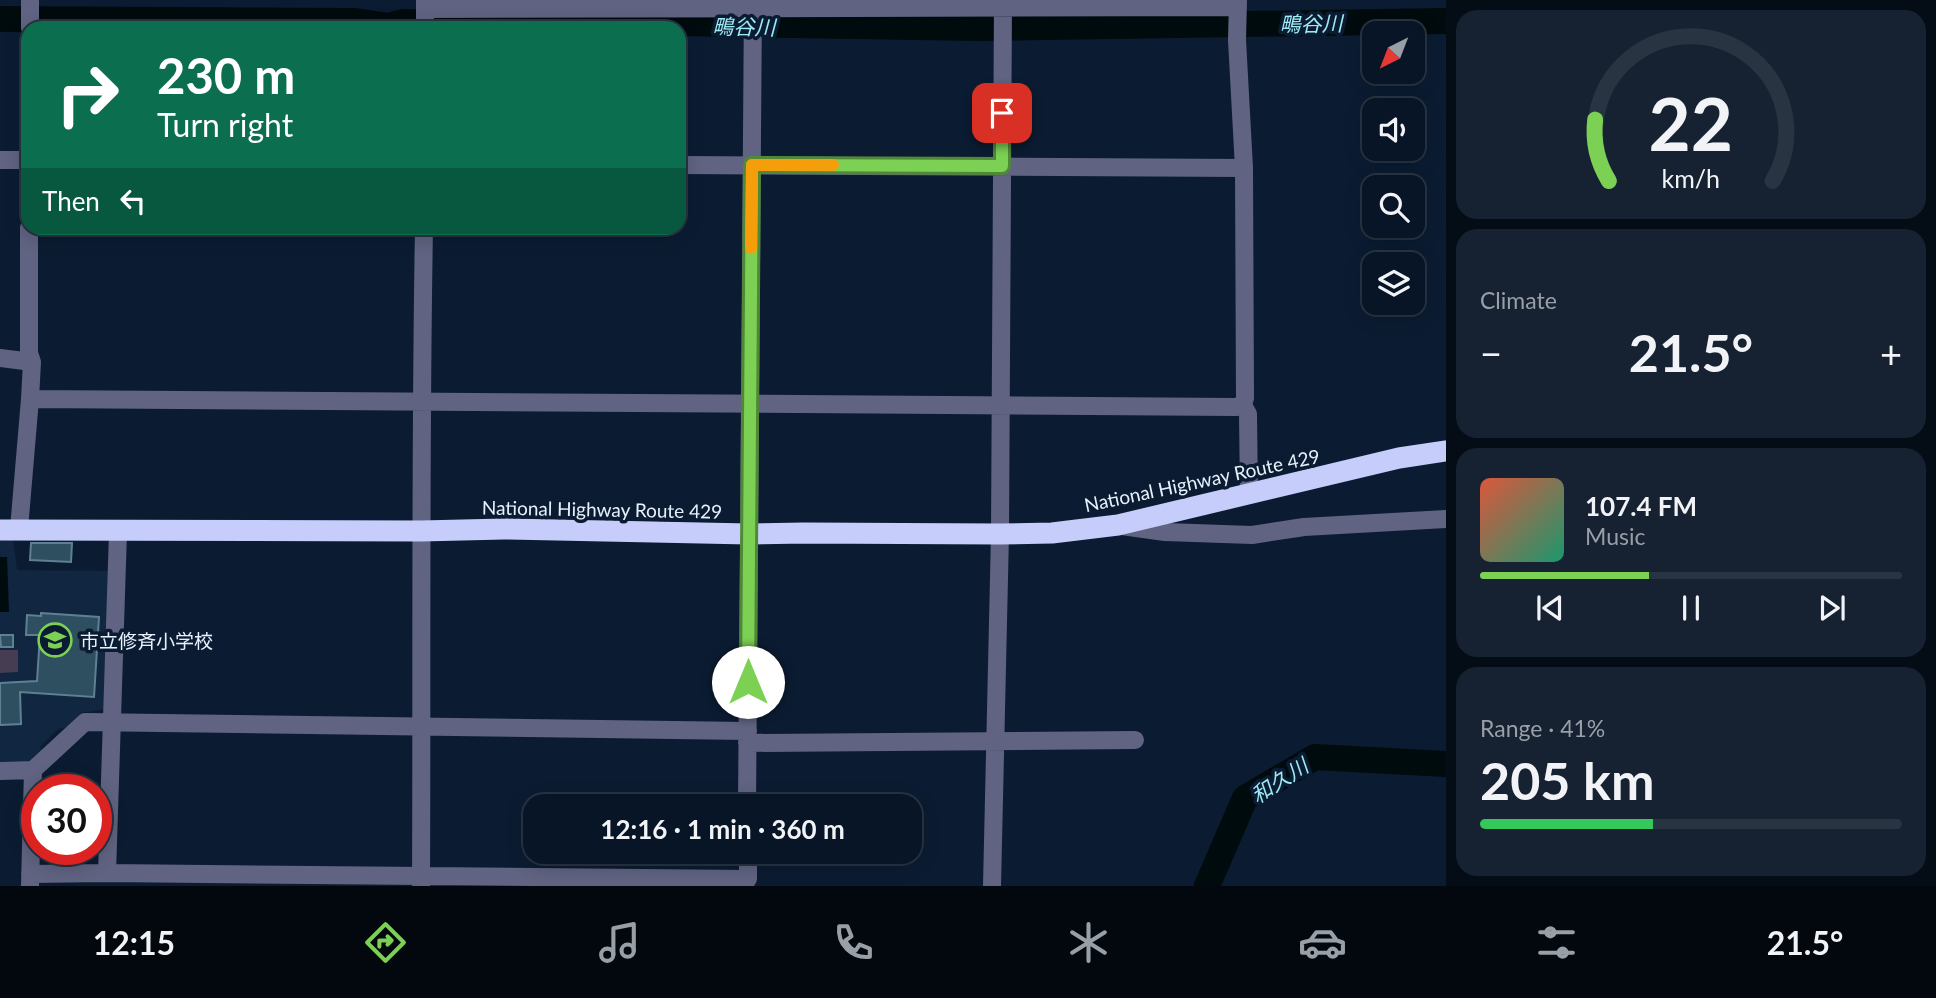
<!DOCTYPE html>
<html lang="en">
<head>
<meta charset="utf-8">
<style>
  body { margin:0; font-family:Lato,"Noto Sans JP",sans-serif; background:#162232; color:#f1f3f6; height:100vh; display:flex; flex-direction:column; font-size:26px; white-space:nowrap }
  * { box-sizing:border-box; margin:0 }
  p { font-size:23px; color:#989fa7 }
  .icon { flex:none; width:38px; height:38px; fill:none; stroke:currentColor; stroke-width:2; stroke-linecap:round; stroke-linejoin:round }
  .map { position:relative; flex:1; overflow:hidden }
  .panel { display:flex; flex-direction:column; gap:10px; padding:10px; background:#040c15; width:490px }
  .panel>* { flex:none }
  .guide { position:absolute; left:21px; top:21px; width:665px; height:214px; border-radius:21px; box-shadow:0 4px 18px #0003,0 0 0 2px #293443; background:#0b6e4f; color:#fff; overflow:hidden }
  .needle { width:46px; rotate:222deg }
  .buttons { position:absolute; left:1362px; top:21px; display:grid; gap:14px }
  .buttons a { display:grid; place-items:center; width:63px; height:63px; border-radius:14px; background:#081526; box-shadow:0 4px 18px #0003,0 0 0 2px #293443; font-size:35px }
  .speed { position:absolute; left:21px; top:774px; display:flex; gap:14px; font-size:35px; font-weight:700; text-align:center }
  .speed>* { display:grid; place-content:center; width:91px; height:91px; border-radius:50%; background:#081526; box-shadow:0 4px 18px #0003,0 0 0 2px #293443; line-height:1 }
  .speed .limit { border:10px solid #d22; background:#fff; color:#111 }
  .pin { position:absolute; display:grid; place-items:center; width:60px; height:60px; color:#fff; margin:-30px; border-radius:14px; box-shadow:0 4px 10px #0006 }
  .me { position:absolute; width:77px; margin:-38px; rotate:0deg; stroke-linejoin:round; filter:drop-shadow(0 0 5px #0008) }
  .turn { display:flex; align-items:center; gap:24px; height:147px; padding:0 21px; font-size:32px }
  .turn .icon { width:91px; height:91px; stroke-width:2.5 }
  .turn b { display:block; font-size:49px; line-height:60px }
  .then { display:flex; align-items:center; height:66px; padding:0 21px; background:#0003; gap:14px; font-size:26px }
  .big { font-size:52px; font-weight:700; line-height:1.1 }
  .panel .widget { flex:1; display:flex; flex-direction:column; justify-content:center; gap:10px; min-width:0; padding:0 24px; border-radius:21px; background:#162232 }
  .panel .dial { align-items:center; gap:0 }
  .dial svg { height:182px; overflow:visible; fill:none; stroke:#293443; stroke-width:7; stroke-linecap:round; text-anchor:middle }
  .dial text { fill:#f1f3f6; stroke:none }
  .song { display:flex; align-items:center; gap:21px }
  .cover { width:84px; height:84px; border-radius:10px; background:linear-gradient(135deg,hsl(10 70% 55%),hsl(160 70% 35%)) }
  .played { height:7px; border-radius:4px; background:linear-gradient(90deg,#7cd155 40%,#293443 40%) }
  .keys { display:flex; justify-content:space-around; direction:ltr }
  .heat { display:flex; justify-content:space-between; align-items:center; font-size:38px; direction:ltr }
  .charge { height:10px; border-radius:5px; background:linear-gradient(90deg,#34c759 41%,#293443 0) }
  .trip { position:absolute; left:523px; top:794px; width:399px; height:70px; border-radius:21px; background:#081526; box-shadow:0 4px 18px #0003,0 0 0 2px #293443; font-weight:700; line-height:70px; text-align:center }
  .tabs { display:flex; height:112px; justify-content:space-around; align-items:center; background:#03080f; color:#989fa7 }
  .tabs .icon { width:49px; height:49px }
  .tabs .on { color:#7cd155 }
  .tabs b { font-size:32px; color:#f1f3f6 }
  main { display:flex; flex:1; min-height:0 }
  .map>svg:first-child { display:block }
  .built { fill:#102641 }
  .green { fill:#463d53 }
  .water { fill:#000b0e }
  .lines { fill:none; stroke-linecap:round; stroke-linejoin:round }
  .river { stroke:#000b0e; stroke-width:26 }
  .building { fill:#2e4f60; stroke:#5e8092; stroke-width:2 }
  .minor { stroke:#606482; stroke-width:18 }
  .highway { stroke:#c6cdfa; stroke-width:21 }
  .route-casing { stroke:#518837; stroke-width:18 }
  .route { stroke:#7cd155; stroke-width:12 }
  .slow { stroke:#f59e0b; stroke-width:12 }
  .labels { text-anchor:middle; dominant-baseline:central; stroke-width:7; stroke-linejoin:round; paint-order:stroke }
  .street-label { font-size:19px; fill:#e7f1fd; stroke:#0b1c32 }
  .poi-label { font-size:19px; fill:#e7f1fd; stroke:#0b1c32; text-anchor:start }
  .water-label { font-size:21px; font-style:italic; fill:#9eeaf5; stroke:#0b1c32 }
</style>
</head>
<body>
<main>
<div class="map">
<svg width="1446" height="886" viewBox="0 0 1446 886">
  <rect width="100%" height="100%" fill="#0b1c32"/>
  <!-- built -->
  <path class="built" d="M0,538h13l4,32 96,1 -7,138 -25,4 -14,14 -9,2 -18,18 2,6 -9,8 -33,1z"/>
  <!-- green -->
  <path class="green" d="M0,650h18v22l-18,1z"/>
  <!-- water -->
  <path class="water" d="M0,557h7l2,55h-9z"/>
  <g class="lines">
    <!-- river -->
    <path class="river" d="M0,19l355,2 34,5 14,-4 121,4 6,2 146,-5 303,5 467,-7
      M1207,886l38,-88 70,-41 131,7"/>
  </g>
  <!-- building -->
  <path class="building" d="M31,543h41l-1,19 -41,-2z
    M41,613l58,4 -5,80 -74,-5 1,32 -21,1v-42l37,-2 3,-46h-14l1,-20 14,1z
    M0,635h13v12h-12z"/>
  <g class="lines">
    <!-- minor -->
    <path class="minor" d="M30,0v28
      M425,0v28
      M1238,0l-1,40 7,128 1,230 -2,7 5,9 1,81
      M425,9l813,-2
      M0,160h28
      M679,165l565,3
      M0,358l32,4
      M30,399l1206,8 7,-2
      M1122,526l43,6 87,3 52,-8 142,-8
      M19,529l11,-130 2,-37 -3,-9v-125
      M747,743l388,-3
      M0,771l33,-1 52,-48 663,9
      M747,807l6,-807
      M107,873l11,-341
      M30,874l77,-1 641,6v-27
      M30,885l3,-115
      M421,886c1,-220 -1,-439 3,-658
      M992,886l8,-352 3,-534"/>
    <!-- highway -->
    <path class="highway" d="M0,530l421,1 83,-2 245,5 55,-1 196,1 52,-1 66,-8 281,-67 47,-7"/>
  </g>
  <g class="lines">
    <defs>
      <path id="route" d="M748,682l4,-517 250,1v-53"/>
    </defs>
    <!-- route casing -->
    <use href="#route" class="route-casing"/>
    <!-- route -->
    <use href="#route" class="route"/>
    <!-- slow -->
    <path class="slow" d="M751,248l1,-83h81"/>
  </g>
  <!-- icons -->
  <defs>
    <symbol id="school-ring" viewBox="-11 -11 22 22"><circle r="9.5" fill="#0b1c32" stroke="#7cd155" stroke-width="1.5"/><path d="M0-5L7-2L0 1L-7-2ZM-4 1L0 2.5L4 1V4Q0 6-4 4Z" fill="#7cd155"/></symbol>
  </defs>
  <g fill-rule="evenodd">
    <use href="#school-ring" x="36" y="621" width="38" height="38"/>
  </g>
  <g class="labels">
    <!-- street labels -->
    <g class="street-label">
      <text transform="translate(1202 480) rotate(-12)">National Highway Route 429</text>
      <text transform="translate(602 509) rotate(1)">National Highway Route 429</text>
    </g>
    <!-- poi labels -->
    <g class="poi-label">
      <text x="80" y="640">市立修斉小学校</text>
    </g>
    <!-- water labels -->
    <g class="water-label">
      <text transform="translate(1311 23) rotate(-1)">鴫谷川</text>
      <text transform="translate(744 26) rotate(1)">鴫谷川</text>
      <text transform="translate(1279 780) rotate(-33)">和久川</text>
    </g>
  </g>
</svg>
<div class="buttons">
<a><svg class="needle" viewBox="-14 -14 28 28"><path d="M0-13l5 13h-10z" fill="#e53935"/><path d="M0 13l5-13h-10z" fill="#989fa7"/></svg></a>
<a><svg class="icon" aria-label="sound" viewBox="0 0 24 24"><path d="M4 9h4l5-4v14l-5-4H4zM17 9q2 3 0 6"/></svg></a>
<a><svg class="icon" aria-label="search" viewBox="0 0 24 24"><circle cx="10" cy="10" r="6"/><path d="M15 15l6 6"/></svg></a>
<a><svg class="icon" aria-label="layers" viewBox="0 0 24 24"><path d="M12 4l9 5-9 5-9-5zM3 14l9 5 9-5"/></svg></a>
</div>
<div class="speed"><div class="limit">30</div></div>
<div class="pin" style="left:1002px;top:113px;background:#d93025"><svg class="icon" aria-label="arrive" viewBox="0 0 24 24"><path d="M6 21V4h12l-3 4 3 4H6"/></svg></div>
<svg class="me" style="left:748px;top:682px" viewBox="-20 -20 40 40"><circle r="19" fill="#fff"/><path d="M0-13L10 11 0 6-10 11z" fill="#7cd155"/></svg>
<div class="trip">12:16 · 1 min · 360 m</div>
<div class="guide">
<div class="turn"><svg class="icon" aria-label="right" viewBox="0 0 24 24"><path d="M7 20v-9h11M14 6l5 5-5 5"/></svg><div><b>230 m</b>Turn right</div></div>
<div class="then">Then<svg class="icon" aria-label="left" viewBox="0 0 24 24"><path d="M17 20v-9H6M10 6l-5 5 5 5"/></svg></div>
</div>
</div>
<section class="panel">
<div class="widget dial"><svg viewBox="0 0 100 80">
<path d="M14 69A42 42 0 1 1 86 69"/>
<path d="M14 69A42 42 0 0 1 8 42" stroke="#7cd155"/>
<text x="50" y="56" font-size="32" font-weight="700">22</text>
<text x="50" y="72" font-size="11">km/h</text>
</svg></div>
<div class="widget"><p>Climate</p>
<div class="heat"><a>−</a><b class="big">21.5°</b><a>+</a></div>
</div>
<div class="widget">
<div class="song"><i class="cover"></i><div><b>107.4 FM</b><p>Music</p></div></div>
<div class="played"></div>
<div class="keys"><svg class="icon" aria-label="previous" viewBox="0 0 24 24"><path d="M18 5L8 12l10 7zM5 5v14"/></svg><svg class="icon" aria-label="pause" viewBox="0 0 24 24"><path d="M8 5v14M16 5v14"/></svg><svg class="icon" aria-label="next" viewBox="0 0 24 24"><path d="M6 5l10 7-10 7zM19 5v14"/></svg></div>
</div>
<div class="widget"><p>Range · 41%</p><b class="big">205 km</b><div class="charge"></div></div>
</section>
</main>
<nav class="tabs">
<b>12:15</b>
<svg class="icon on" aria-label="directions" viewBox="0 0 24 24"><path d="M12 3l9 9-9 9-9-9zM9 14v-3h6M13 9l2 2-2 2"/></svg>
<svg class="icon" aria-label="music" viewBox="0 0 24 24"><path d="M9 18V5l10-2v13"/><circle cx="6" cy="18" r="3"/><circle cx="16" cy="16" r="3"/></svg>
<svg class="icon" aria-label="phone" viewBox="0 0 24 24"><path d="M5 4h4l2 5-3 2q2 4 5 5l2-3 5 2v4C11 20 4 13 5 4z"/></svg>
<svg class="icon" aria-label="climate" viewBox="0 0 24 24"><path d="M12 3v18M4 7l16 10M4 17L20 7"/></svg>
<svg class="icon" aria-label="car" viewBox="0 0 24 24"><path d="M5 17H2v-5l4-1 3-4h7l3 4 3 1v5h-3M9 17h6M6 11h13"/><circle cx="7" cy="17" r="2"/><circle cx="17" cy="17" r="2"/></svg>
<svg class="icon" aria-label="filters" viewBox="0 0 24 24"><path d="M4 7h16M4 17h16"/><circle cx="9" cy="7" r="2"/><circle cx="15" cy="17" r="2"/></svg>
<b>21.5°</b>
</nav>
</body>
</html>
